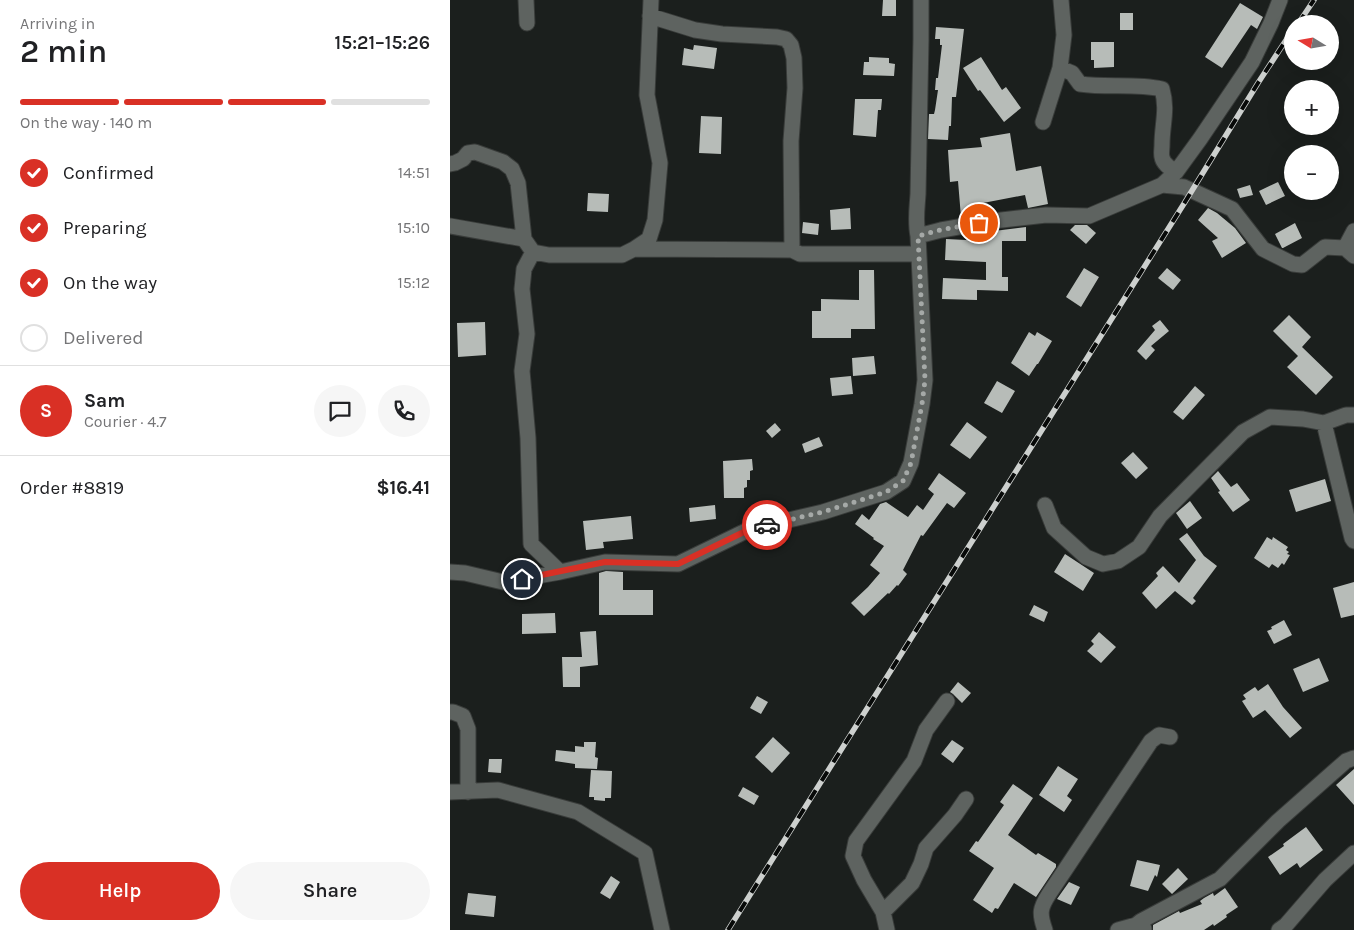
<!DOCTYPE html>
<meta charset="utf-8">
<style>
body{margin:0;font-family:Karla,sans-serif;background:#f6f6f6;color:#202124;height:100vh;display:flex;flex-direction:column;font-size:19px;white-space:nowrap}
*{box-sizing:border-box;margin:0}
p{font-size:16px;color:#757577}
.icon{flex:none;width:28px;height:28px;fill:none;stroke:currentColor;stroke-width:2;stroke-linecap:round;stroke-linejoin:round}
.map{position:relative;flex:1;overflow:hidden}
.side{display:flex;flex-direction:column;background:#fff;width:450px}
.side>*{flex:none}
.needle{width:32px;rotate:281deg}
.fabs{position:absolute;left:834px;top:15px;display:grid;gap:10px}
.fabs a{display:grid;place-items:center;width:55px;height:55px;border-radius:50%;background:#fff;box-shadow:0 5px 20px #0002;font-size:25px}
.pin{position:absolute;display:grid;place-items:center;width:42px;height:42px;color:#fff;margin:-21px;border:2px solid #fff;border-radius:50%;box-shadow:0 1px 5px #0007}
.courier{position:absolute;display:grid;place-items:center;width:50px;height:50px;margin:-25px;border:4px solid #d93025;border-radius:50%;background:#fff;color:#222;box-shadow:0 1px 6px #0007}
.headline em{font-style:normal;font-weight:600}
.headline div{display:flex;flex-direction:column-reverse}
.headline{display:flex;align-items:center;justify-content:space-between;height:85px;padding:0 20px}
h1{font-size:32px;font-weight:600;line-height:38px}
.bar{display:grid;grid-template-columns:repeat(4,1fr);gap:8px 5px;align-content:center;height:60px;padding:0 20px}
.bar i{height:6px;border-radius:4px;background:#e0e0e0}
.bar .current{background:#d93025}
.bar p{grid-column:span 4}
.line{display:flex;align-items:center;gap:12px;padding:0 20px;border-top:1px solid #e0e0e0}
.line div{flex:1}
.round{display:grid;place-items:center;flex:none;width:52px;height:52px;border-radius:26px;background:#f6f6f6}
ol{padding:0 20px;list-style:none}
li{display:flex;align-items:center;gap:15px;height:55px}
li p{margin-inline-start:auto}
li .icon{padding:5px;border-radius:50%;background:#d93025;color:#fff;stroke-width:4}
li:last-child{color:#757577}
li i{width:28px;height:28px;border:2px solid #e0e0e0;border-radius:50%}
.primary-button{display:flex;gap:10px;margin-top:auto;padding:10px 20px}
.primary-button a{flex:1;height:58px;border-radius:30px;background:#d93025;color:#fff;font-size:20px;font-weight:600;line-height:58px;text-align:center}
.primary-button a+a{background:#f6f6f6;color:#202124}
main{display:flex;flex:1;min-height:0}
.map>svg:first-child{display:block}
</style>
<main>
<section class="side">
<div class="headline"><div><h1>2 min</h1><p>Arriving in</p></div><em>15:21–15:26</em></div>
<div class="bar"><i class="current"></i><i class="current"></i><i class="current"></i><i></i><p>On the way · 140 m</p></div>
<ol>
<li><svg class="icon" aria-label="check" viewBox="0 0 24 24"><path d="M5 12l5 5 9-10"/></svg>Confirmed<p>14:51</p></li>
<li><svg class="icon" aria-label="check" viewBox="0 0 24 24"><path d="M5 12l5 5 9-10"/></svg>Preparing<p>15:10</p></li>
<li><svg class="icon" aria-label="check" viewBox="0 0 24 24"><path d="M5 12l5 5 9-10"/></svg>On the way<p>15:12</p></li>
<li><i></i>Delivered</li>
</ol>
<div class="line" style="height:90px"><b class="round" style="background:#d93025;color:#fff">S</b><div><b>Sam</b><p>Courier · 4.7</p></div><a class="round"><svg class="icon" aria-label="chat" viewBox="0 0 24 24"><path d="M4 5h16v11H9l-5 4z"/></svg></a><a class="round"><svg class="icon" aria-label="phone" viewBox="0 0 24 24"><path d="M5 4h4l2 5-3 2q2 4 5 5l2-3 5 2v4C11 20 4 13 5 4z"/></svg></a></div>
<div class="line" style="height:65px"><div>Order #8819</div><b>$16.41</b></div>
<div class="primary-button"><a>Help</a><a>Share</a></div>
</section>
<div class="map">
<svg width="904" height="930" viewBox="0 0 904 930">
<rect width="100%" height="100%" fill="#1b1f1d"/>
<path fill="#b7bcb8" d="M433,0H446V16H432Z
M790,3L813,17L807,29L801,25L772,68L755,57Z
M670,13H683V30H670Z
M486,27L514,29L506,97H502L501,126H499L498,140L478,139L479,114H484L485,110L488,90H485L486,78H488L492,45H490V39H485Z
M641,42H664V67L644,68V60H641Z
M244,45L267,48L264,69L232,65L234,48L243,50Z
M419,57L439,58V63L445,64L444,76L413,75L414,62H419Z
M531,57L552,90L556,87L571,108L554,122L530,90L528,91L513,68Z
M405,99H432L431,110H428L426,137L403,135Z
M251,116L272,117L271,154L249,153Z
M560,133L566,171L591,166L598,204L578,208L575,195L533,203L534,213L511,217L508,181L500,182L498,150L532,147L530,138Z
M828,182L835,196L816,205L809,191Z
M800,185L803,195L790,198L787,189Z
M138,193L159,194L158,212L137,211Z
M400,208L401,229L381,230L380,210Z
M758,208L767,213L785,228L796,243L772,258L762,241L768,238L748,220Z
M353,222L369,224L368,235L352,233Z
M845,223L852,238L833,248H832L825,234Z
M625,225H637L646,233L636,244L620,230Z
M576,227V241H552V277H558V291L527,290V300L492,299L493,278L536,280V262L495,260L496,239L536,241V232Z
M634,268L649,277L631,307L616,297Z
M717,268L731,280L723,290L708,278Z
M409,270H424L425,329H401V338H362V311H371V299L409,300Z
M839,315L861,337L852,347L883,377L866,395L837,367L848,356L823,331Z
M710,320L719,331L701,346L705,350L696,360L687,351L705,330L702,326Z
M35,322L36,355L8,357L7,323Z
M579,332L585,336L587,332L602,341L588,364H587L579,376L561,363Z
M424,356L426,374L403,376L402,358Z
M401,376L403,394L382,396L380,378Z
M547,381L565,391L552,413L534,403Z
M745,386L755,395L733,420L723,412Z
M517,422L537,437L520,459L500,445Z
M325,423L331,430L322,438L316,431Z
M369,437L373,446L355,453L352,444Z
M683,452L698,468L686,479L671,463Z
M302,459L303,470L300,471V480H297V487L294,488V498H274L273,461Z
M768,471L781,487L787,483L800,500L783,512L768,492L770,491L761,478Z
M489,473L516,493L504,508L497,503L473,536L471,535L453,570L457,574L448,586L447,585L439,594L438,593L414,616L401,603L418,587L430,573L420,565L434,546L423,539L424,538L405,524L412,514L419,520L430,504L436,502L458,517L467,505L473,510L484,494L478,489Z
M875,479L881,501L846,512L839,490Z
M740,501L752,518L737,529L726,513Z
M265,505L266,519L240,522L239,508Z
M181,516L183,539L153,542L154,548L136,550L133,521Z
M737,533L754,556L767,566L743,598L746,601L742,605L725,591L706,609L692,593L708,576L706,573L713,566L729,583L746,560L729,539Z
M817,537L822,540L823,537L838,547L836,550L839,552L837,554L840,555L834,565L832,563L828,568L822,564L819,568L804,558Z
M615,554L644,573L633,591L604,572Z
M156,571L173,572V590H203V615H149V573Z
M904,582V615L891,618L883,588Z
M584,605L598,612L594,622L579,615Z
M105,613L106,633L72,634V614Z
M834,620L842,635L824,644L817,631L822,629L821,627Z
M146,631L148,665L130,667V687H113L112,657H132L130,632Z
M649,632L666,647L651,663L637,651L644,644L641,641Z
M869,658L879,681L853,692L843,669Z
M508,682L521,693L512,703L503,694L500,692Z
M818,684L833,707L852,728L840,738L815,710L803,718L792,701L796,699L793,695L805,687L808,691Z
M307,696L318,702L311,714L300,708Z
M323,737L340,753L322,773L305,757Z
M502,740L514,748L503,763L491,754Z
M134,742H146L145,757L148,758L147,769L125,768V764L105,761L106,750L125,752V746L134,747Z
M39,759H52L51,773L38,772Z
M608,766L628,779L617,796L622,800L614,812L589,795Z
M904,769V805L886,785Z
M141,770L162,771L161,798H155V801L144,800V797H139Z
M563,784L583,798L558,835L586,855L588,853L606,864V867L586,897L564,883L548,909L545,908L542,913L523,900L544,868L519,851L526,841L528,842L554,805L550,802Z
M293,787L309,796L304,805L288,796Z
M856,827L873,850L850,868L847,863L830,875L818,857L834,846L833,844Z
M687,860L710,865L707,877L705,875L698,891L680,886Z
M728,868L738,879L722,894L712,884Z
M161,876L170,882L160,899L150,893Z
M619,882L630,887L621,905L607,899Z
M775,888L788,907L776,915L777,917L764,926L763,924L754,930H703V925L729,911L730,913L752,904L750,901L754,898L763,893L764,896Z
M18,893L46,896L44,917L15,914Z"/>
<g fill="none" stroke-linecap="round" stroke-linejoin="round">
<g stroke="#393c3a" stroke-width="17">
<path id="minor" d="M76,0L77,23
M200,16L245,30L272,34L327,37L336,39L341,45L344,58L345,88L341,141L342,250L350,254H468
M610,68L622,73L630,84C657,88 685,83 712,89C718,110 712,124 712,145C712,149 711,154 712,157C713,164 720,168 726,172
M593,122L610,68L614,35L611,0
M0,164L5,163L13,159L18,153L25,152L53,162L62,169L68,183L74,239L83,252L99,255H172L184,249L199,239L205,220L210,163L197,95L201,0
M712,185L734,187L782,209L813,249L843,264L852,265L875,247L895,248L904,256
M0,226L74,239
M468,236L491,230L543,221L596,215L639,216L712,185L726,172L750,139L802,62L821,23L830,0
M895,248L904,231
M184,249L342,250
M83,252L74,269L72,289L77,334L72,371L78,438L81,544L110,572
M874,423L902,538L904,541
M595,505L604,528L636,557L653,564L668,561L689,547L710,516L793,432L820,417L853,419L874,423L896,415H904
M0,572L15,573L53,582L110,572L155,562L228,564L300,529L373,512L436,492L453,481L461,463L472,404L475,380L468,236C465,221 467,210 468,194L471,39V0
M0,712H3L13,716L18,729V792
M0,792L48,790L128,812L195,853L212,930
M433,912L462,883L471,864L476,848L505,815L516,799
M691,921L770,879L828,821L896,761L904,758
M437,930L433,912L414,880L403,856L406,841L464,761L476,730L497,701
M595,930C589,913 590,908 599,894L701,741L709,735L720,737
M668,930L686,925L691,921L694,929
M829,930L836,925L875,880L904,853"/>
</g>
<use href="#minor" stroke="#5e6360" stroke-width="15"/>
<g stroke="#cdd0ce" stroke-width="5.5">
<path id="rail" d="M848,24L864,0
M278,930L735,202L808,83L842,31"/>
</g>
<use href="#rail" stroke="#070908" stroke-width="4" stroke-dasharray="11" stroke-linecap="butt"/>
</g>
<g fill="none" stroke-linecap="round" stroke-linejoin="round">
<path stroke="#a5a9a7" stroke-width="5" stroke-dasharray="0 9" d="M317,525L373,512L436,492L453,481L461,463L472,404L475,380L468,236L490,230L529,223"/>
<path stroke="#d93025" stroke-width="6" d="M72,579L155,562L228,564L300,529L317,525"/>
</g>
</svg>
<div class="fabs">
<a><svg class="needle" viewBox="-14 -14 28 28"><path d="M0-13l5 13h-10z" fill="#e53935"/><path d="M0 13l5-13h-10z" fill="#757577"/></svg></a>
<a>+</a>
<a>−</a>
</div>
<div class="pin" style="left:529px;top:223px;background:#ea580c"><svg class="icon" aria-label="bag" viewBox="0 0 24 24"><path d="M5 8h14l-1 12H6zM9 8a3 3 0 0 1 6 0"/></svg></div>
<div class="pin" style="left:72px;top:579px;background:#1f2937"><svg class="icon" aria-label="home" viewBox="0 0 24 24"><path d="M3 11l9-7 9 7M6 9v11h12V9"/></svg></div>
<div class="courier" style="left:317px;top:525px"><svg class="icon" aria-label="car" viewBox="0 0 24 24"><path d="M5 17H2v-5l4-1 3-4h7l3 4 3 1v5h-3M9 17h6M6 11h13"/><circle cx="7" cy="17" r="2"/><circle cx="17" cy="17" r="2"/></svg></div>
</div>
</main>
